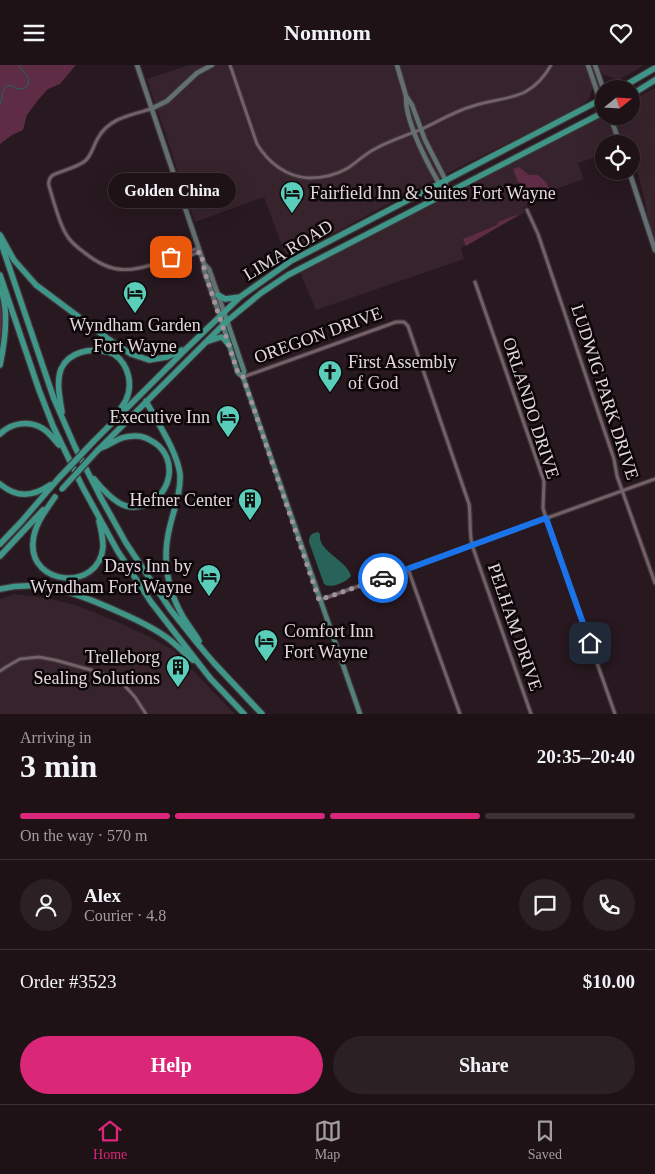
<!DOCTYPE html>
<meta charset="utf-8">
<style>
body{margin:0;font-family:"Times New Roman",serif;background:#2b2024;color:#f1f3f6;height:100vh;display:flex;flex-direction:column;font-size:19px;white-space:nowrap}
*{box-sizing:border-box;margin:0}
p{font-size:16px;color:#a19ea1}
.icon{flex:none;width:28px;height:28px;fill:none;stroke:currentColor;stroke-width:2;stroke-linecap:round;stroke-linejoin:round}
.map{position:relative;height:649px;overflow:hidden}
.panel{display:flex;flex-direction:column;background:#1e1217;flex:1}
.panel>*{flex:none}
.needle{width:32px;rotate:72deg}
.tools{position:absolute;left:595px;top:15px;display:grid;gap:10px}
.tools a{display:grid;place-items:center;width:45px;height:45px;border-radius:50%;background:#1e1217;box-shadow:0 5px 20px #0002,0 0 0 1px #3c3236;font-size:25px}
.pin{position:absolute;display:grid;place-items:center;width:42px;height:42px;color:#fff;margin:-21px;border-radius:10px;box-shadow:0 2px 8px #0006}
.courier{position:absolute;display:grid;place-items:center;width:50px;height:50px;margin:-25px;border:4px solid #1a73e8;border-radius:50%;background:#fff;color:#222;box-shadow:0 1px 6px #0007}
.bubble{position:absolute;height:35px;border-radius:18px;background:#1e1217;box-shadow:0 5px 20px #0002,0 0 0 1px #3c3236;font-size:16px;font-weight:800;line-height:35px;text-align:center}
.head em{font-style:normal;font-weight:800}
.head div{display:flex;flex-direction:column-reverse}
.head{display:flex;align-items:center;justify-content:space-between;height:85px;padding:0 20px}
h1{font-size:32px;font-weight:800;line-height:38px}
.bar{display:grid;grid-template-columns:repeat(4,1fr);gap:8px 5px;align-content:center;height:60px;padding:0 20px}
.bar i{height:6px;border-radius:4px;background:#3c3236}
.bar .selected{background:#db2777}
.bar p{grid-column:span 4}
.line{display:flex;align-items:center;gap:12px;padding:0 20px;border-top:1px solid #3c3236}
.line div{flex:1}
.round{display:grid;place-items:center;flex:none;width:52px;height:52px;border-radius:26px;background:#2b2024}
.cta{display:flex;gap:10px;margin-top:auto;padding:10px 20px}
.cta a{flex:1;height:58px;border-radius:30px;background:#db2777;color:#fff;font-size:20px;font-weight:800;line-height:58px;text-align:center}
.cta a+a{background:#2b2024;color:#f1f3f6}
header{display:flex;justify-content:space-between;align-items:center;height:65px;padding:0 20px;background:#1e1217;font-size:22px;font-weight:800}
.tab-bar{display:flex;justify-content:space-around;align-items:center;height:70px;border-top:1px solid #3c3236;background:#1e1217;font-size:14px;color:#a19ea1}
.tab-bar a{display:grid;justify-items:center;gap:2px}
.tab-bar .selected{color:#db2777}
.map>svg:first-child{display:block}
</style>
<header><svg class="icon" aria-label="menu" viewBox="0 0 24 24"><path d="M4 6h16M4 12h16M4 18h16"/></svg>Nomnom<svg class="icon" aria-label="heart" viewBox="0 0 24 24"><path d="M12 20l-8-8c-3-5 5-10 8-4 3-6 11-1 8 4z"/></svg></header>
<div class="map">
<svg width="655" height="649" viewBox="0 0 655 649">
<rect width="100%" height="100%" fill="#28181f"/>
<path fill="#37232c" d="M189,0H585L592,20V25L588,35L578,43L410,127L288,193L282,181L264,132L195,157L147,14Z
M599,0H644L619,15L602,9Z
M655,23V178L650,161L645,137L638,108L631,93V79H604V89L578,98L584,114L550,126L526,138L527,141L523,143L524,148L461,183L464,194L316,245L300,207L604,50V51H631V36Z
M14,529L47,533L76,540L118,557L150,572L173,585L235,649H0V534Z"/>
<path fill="#5e2c44" d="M1,0H76L60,19L48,24L38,35L27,50L23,65L12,70L0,79V1Z
M519,102L529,110H538L546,117L550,126L526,138L513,104Z
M516,150L517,151L466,181L463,174L497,160L498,157Z
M0,233L3,256L0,285Z"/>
<path fill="#286359" d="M318,467L320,469C317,486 347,495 351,511C345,518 331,524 324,519L309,477C309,470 312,468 318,467Z"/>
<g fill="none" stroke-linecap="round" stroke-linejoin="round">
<path stroke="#286359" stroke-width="1" d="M0,40C4,31 0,23 10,20L18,24L25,23L28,20C31,8 22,9 19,0"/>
<g stroke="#3e3237" stroke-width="5.5">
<path id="street" d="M230,0L257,79C268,97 286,112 309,113C323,113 336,110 348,103C357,97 364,90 373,85C388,76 405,71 422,64C439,56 455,46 473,41C490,35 509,35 525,27C536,21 545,11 551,0
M151,44C131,50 109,53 98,73C93,81 92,90 85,96C76,103 63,105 53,110C49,113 48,116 49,121C53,134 59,158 66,169C70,177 78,183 85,188C116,213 134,205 168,195L171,192L199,183
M527,145L538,169L614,394L617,411L655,518
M169,195L172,196L200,187
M475,217L544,416L543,443L546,453L615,649
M243,312L396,257H404L408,261L469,439C471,453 469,466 472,480L531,649
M408,504L460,649
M320,535L655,414
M0,606L6,602L20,594L39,592L55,595L91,605L112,612L124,620L135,632L146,649"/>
</g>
<g stroke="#3e3237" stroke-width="7">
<path id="secondary" d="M137,0L204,199V205L220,251
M397,0L406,31L412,40L425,75L446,116L445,129
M588,0L600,35L604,39
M595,0L604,26
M406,32C405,58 431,106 445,128
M151,44L167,36L197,8L212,0
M610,51L620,79
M629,106L655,185
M204,199L209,204L224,247"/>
</g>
<g stroke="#3e3237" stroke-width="7">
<path id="primary" d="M224,247L244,306L243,312
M220,251L238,308L243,312L360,649"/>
</g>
<g stroke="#3e3237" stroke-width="8">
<path id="highway" d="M619,24L655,3
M631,30L655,15
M0,170L14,195L36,220L107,273L131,289L149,295L167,292L182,285
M0,175L54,334L75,382L101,433L126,478L170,544L197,578L214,598L262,649
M0,210L39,325L53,361L82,421L117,485L151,537L210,613L244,649
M218,230L225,234L240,232
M209,276L221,272L224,274L229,280
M0,300C4,281 7,262 5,243C4,236 3,230 1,223
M146,336C157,357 177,386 180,409C181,427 174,444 170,461C162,492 167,523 182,550C187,559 194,567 199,576
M62,347C60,334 56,317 61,304C69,286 91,283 108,287C110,288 113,288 115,290C129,300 133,320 126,335C124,339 120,344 118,348
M0,369C11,358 28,355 42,363C49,367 54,374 59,380
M93,377L186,284L240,232L291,196L604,33
M97,386L227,256L261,228L288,210L604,47
M94,414C101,423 115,438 126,441C133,443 139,442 145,440C172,430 178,394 155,378C149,374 144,371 137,371C121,370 114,378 101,383
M0,419C17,433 32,432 50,420
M55,432C46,445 34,460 33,477C29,521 99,527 103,482C103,474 101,464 99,456
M0,479L21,457L58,414
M0,491L43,445
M0,524C44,514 79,529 119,547C135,554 152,562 166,572C176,579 184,588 193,595"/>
</g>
<use href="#street" stroke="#736068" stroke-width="3"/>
<use href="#secondary" stroke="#637072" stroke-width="4.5"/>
<use href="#primary" stroke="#54807b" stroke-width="4.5"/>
<use href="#highway" stroke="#3f9688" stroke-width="5.5"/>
<g stroke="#3e3237" stroke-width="8" stroke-linecap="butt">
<path id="highway-bridge" d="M58,414L93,377
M62,424L97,386"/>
</g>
<use href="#highway-bridge" stroke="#3f9688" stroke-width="5.5"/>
</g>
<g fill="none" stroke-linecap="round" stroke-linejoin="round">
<path stroke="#a1949a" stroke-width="5" stroke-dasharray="0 9" d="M171,192L168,194L172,196L200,187L204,199V205L238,308L243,312L319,535L383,513"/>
<path stroke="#1a73e8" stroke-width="6" d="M383,513L546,453L590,578"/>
</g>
<defs>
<g id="hotel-pin" transform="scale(1.25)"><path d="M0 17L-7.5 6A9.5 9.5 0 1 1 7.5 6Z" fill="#5bcebb" stroke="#0c0608"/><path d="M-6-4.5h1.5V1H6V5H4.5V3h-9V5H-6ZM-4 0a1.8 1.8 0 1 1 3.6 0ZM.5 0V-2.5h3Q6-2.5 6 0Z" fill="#111"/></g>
<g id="church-pin" transform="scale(1.25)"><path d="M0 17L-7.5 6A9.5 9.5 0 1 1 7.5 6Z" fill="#5bcebb" stroke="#0c0608"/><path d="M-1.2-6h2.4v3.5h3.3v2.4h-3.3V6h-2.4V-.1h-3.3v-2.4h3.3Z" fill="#111"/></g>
<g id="building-pin" transform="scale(1.25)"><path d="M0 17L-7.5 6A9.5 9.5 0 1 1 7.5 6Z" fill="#5bcebb" stroke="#0c0608"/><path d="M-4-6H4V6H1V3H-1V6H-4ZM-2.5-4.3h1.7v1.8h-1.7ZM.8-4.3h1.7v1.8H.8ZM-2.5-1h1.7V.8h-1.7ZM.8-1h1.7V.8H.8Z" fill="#111"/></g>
</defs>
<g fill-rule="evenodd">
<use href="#hotel-pin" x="292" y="128"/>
<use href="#hotel-pin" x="135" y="228"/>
<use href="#church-pin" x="330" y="307"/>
<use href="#hotel-pin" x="228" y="352"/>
<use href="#building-pin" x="250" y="435"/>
<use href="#hotel-pin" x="209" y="511"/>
<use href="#hotel-pin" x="266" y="576"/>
<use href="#building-pin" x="178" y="602"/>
</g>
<g text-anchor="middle" stroke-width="5" stroke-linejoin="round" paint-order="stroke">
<g font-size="18" fill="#e2d7dc" stroke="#0c0608" text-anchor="end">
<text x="310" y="134" text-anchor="start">Fairfield Inn &amp; Suites Fort Wayne</text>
<text x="135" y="266" text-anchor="middle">Wyndham Garden<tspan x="135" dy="21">Fort Wayne</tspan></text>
<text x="348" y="303" text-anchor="start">First Assembly<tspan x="348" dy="21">of God</tspan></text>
<text x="210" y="358">Executive Inn</text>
<text x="232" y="441">Hefner Center</text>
<text x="192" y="507">Days Inn by<tspan x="192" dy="21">Wyndham Fort Wayne</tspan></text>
<text x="284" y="572" text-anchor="start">Comfort Inn<tspan x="284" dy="21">Fort Wayne</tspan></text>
<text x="160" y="598">Trelleborg<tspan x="160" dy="21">Sealing Solutions</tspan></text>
</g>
<g font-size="18" fill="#e2d7dc" stroke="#0c0608">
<text transform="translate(288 185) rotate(-31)" y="6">LIMA ROAD</text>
<text transform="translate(318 270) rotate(-20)" y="6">OREGON DRIVE</text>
<text transform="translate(605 327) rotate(72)" y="6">LUDWIG PARK DRIVE</text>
<text transform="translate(531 343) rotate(72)" y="6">ORLANDO DRIVE</text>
<text transform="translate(515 562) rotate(71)" y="6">PELHAM DRIVE</text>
</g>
</g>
</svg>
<div class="tools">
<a><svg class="needle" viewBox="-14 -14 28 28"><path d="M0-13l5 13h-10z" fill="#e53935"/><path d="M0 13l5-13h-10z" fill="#a19ea1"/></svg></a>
<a><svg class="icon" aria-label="locate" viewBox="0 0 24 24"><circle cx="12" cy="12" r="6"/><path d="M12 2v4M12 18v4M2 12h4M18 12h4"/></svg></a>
</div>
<div class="pin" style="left:171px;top:192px;background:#ea580c"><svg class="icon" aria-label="bag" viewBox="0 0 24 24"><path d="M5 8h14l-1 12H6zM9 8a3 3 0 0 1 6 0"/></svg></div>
<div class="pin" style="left:590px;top:578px;background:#1f2937"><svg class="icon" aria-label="home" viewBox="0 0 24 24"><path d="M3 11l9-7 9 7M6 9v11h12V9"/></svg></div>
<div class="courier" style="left:383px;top:513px"><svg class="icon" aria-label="car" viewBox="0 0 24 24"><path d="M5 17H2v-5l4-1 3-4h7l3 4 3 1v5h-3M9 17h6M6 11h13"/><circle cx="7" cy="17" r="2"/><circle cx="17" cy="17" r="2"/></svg></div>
<div class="bubble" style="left:108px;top:108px;width:128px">Golden China</div>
</div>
<section class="panel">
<div class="head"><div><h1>3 min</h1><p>Arriving in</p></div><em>20:35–20:40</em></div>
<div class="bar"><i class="selected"></i><i class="selected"></i><i class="selected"></i><i></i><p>On the way · 570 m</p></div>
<div class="line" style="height:90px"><a class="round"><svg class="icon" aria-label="person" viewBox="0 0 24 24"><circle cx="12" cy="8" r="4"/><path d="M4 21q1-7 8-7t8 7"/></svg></a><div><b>Alex</b><p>Courier · 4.8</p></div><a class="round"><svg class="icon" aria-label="chat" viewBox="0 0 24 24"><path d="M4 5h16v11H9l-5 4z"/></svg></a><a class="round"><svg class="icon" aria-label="phone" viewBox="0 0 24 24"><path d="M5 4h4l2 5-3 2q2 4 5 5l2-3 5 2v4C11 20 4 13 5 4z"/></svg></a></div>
<div class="line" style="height:65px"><div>Order #3523</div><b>$10.00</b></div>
<div class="cta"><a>Help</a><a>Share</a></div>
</section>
<nav class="tab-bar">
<a class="selected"><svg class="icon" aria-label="home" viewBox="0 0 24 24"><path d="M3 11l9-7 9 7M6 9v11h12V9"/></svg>Home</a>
<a><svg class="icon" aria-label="map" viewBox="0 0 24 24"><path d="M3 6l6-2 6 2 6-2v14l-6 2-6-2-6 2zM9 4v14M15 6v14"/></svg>Map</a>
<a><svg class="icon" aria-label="saved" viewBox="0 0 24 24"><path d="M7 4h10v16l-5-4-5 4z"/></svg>Saved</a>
</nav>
